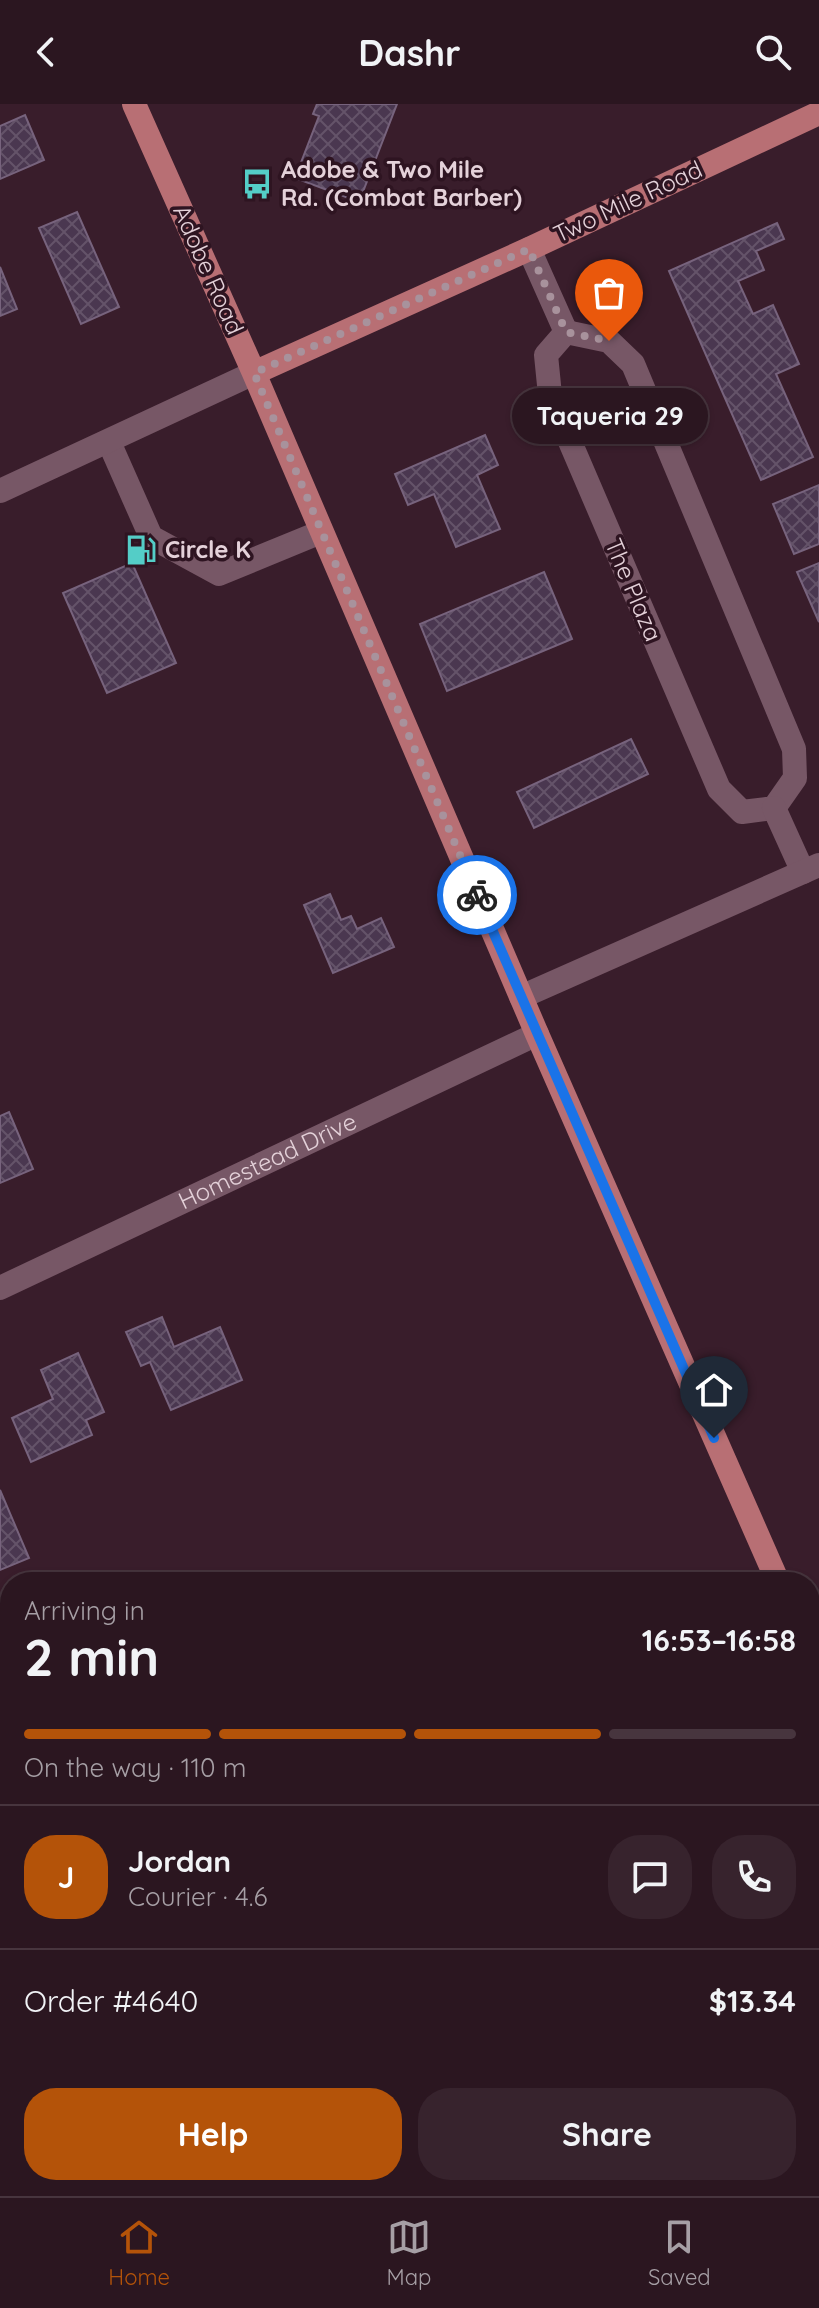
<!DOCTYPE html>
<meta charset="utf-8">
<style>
body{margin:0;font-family:Quicksand,sans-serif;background:#37232d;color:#f1f3f6;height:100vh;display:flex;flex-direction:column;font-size:30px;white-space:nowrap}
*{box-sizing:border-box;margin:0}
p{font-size:26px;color:#a69fa5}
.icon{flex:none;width:44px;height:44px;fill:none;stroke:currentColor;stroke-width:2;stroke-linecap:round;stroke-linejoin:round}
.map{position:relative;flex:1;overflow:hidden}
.panel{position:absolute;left:0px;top:1468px;width:820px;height:624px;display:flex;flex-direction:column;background:#2b1620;border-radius:32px 32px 0 0;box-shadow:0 2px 6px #0004,0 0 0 2px #47353e}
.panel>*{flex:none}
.pin{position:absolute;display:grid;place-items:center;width:68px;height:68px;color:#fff;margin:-82px -34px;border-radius:50% 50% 50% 0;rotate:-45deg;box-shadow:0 0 8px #0007}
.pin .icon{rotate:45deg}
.courier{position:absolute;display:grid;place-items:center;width:80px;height:80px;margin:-40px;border:6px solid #1a73e8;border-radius:50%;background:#fff;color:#222;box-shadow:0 2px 10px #0007}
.bubble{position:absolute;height:56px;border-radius:28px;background:#2b1620;box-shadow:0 2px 6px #0004,0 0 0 2px #47353e;font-size:26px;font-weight:700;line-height:56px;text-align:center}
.overview em{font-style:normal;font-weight:700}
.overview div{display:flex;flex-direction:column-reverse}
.overview{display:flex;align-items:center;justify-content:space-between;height:136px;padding:0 24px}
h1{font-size:52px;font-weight:700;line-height:60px}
.bar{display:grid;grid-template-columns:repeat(4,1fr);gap:12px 8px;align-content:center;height:96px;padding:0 24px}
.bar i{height:10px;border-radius:6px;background:#47353e}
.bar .active{background:#b45309}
.bar p{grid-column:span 4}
.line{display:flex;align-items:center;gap:20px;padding:0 24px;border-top:2px solid #47353e}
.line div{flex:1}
.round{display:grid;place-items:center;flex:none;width:84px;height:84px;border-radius:32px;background:#37232d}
.button{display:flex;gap:16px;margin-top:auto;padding:16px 24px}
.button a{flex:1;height:92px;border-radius:32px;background:#b45309;color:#fff;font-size:32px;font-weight:700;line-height:92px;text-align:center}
.button a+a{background:#37232d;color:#f1f3f6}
header{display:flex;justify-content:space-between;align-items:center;height:104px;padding:0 24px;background:#2b1620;font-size:36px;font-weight:700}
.tabs{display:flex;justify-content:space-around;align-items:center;height:112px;border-top:2px solid #47353e;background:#2b1620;font-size:22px;color:#a69fa5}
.tabs a{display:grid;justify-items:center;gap:4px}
.tabs .active{color:#b45309}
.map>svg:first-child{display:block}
</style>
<header><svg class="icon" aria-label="back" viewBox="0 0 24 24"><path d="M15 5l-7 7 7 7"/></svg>Dashr<svg class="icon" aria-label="search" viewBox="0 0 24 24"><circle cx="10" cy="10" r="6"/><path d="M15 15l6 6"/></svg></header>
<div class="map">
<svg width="819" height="2092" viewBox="0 0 819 2092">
<defs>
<pattern id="building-cross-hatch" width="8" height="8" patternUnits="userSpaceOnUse" patternTransform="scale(2)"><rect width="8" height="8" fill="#4a3750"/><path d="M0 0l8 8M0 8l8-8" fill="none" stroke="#645369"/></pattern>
</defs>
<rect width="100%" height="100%" fill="#391d2b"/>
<path fill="url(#building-cross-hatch)" stroke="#77637d" stroke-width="2" d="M317,0H397L359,98L295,74L319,12L313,10Z
M25,11L44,56L0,75V22Z
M77,108L119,203L81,220L39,124Z
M777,119L784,135L756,147L764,166L738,177L753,210L773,201L799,260L776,270L813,353L761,376L669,167Z
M0,163L17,205L0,212Z
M485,331L498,361L477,371L500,425L456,443L434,390L408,401L395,370Z
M819,381V440L794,450L773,400Z
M132,459L176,559L107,589L63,489Z
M819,459V518L797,468Z
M544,468L572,535L447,587L420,520Z
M631,635L648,670L534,724L517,688Z
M330,790L341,816L351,812L357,825L381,814L394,843L333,869L304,801Z
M9,1008L33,1065L0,1079V1012Z
M162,1213L174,1243L220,1223L242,1276L171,1306L150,1258L141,1262L126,1228Z
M78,1249L104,1308L86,1316L92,1331L31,1358L12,1314L53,1295L41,1266Z
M0,1386L29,1454L0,1466Z
M10,1686V1718L0,1695V1691Z
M812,1929L819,1944V2008L810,2012V1930Z
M819,2076V2092H783L810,2082Z"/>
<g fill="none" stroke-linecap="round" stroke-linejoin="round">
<g stroke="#775766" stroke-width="24">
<path d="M529,145L566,228"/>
<path d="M566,228L609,237L633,260L794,645L795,674L774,704L742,708L719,685L550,291L546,251Z"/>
<path d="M109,338L151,433L219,470L321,428"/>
<path d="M0,387L254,269"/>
<path d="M774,704L803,768"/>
<path d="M521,893L819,761"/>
<path id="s1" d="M0,1184L537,930"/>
<path d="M810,1535L819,1531"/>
<path d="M0,1915L10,1910"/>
</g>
<path stroke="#b86f74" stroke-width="24" d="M134,0L254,269L537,930L778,1478
M254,269L529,145L819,9
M810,1551L819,1572"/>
</g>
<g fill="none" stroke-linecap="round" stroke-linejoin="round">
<path stroke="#a8929c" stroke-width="8" stroke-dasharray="0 14.4" d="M477,791L254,269L529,145L566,228L609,237"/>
<path stroke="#1a73e8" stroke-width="10" d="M477,791L714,1334"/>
</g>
<defs>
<g id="bus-bare" transform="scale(2.4)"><path d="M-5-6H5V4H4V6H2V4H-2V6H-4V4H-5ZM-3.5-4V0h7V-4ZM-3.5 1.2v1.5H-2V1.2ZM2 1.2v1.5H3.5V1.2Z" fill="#54cdc7" stroke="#2e1421" stroke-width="2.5" paint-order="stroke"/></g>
<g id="fuel-bare" transform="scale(2.4)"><path d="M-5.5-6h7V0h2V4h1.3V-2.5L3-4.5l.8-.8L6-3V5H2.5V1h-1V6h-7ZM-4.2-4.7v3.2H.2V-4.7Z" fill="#54cdc7" stroke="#2e1421" stroke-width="2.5" paint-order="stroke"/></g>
</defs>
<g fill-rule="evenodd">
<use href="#bus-bare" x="257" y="80"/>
<use href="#fuel-bare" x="141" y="446"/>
</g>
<g text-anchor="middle" stroke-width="7" stroke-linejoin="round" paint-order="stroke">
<g font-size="24" font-weight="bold" fill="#e4d1d9" stroke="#2e1421" text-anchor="start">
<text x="281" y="74">Adobe &amp; Two Mile<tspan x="281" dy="28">Rd. (Combat Barber)</tspan></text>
<text x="165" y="454">Circle K</text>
</g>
<g font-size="24" fill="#e4d1d9" stroke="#2e1421">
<text transform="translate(628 98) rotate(-25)" y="8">Two Mile Road</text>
<text transform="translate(208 166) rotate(66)" y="8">Adobe Road</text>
<text transform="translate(633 486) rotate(67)" y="8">The Plaza</text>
<text dy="8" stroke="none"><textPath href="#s1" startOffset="296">Homestead Drive</textPath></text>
</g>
</g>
</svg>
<div class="pin" style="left:609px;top:237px;background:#ea580c"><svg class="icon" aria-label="bag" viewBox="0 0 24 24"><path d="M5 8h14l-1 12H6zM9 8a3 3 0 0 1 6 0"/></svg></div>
<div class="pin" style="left:714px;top:1334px;background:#1f2937"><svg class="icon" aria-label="home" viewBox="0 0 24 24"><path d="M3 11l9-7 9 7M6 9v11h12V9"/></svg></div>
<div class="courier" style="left:477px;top:791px"><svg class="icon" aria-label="bike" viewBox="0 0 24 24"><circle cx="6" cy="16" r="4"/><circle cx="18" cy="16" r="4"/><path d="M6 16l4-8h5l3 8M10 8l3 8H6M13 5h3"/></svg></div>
<div class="bubble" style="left:512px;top:284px;width:196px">Taqueria 29</div>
<section class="panel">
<div class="overview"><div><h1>2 min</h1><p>Arriving in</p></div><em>16:53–16:58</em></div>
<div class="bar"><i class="active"></i><i class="active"></i><i class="active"></i><i></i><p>On the way · 110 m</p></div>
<div class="line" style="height:144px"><b class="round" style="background:#b45309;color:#fff">J</b><div><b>Jordan</b><p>Courier · 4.6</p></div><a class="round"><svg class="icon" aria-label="chat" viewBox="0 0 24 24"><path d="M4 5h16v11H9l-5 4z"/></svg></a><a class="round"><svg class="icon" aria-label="phone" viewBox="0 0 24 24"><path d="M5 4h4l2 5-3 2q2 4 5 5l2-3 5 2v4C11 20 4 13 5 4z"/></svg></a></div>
<div class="line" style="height:104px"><div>Order #4640</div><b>$13.34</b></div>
<div class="button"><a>Help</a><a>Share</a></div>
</section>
</div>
<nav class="tabs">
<a class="active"><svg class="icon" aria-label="home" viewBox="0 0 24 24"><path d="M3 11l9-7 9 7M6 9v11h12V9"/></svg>Home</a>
<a><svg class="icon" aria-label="map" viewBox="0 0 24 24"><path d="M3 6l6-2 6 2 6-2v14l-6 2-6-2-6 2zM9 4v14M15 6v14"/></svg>Map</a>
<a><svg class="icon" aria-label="saved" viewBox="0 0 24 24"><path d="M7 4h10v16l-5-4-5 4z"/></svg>Saved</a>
</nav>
